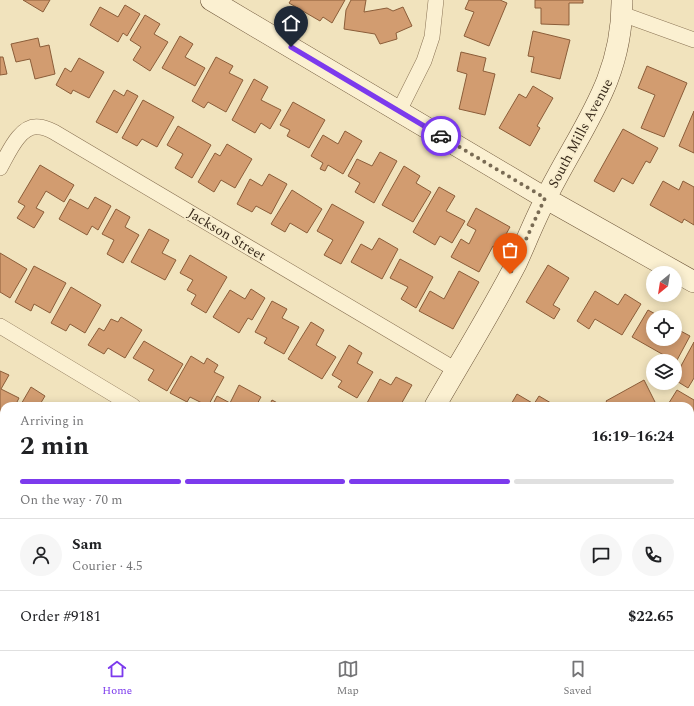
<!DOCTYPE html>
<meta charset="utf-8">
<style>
body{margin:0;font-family:Spectral,serif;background:#f6f6f6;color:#202124;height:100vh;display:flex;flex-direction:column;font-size:15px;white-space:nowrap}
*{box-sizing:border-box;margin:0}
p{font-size:13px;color:#757577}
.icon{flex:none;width:22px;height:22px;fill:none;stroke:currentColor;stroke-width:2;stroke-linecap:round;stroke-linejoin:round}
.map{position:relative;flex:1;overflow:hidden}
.sheet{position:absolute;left:0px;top:402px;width:694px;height:248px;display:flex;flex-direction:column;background:#fff;border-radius:12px 12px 0 0;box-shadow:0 2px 10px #0003}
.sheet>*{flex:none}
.needle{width:26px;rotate:210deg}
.buttons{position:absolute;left:646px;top:266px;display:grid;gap:8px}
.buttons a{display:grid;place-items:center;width:36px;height:36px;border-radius:50%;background:#fff;box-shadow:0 2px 10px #0003;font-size:20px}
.pin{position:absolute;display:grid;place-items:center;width:34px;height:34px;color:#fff;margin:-41px -17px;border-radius:50% 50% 50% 0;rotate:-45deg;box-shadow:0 0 4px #0007}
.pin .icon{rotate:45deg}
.courier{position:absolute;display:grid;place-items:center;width:40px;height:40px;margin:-20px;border:3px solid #7c3aed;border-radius:50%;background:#fff;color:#222;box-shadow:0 1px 5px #0007}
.summary em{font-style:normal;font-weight:700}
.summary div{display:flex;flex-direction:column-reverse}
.summary{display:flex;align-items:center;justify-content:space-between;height:68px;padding:0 20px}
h1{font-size:26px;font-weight:700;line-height:30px}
.bar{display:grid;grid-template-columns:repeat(4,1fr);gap:6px 4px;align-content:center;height:48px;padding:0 20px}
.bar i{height:5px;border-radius:3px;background:#e0e0e0}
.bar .current{background:#7c3aed}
.bar p{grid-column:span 4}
.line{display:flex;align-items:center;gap:10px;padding:0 20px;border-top:1px solid #e0e0e0}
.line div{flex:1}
.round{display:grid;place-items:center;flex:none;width:42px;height:42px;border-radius:21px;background:#f6f6f6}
.menu{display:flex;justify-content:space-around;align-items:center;height:56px;border-top:1px solid #e0e0e0;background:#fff;font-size:11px;color:#757577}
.menu a{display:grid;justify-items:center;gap:2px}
.menu .current{color:#7c3aed}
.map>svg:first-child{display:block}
</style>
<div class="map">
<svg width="694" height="650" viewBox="0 0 694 650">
<rect width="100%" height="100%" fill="#f1e3bd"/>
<path fill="#d29c70" stroke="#8b5d39" d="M23,0H50L43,12Z
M291,0H345L332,23L323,17L320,21L289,3Z
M351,0H366L364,12L387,8L393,11L403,7L412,26L396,33L397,39L380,44L375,34L344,29L346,10Z
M469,0H500L507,3L489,46L464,36L474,12L465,9Z
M535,0H583V3H569V25L541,24V8H535Z
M125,5L140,14L127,36L123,33L118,42L90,25L100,7L118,17Z
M145,15L160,24L154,34L168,42L150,71L133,60L141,47L130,40Z
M533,31L570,40L560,79L531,72L534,57L528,56Z
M180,36L193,44L185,57L205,68L195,86L162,68Z
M38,38L40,47L49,45L55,74L35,79L30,59L16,62L11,44Z
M461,52L486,58L483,71L495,74L485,115L459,109L467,74L457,71Z
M0,57H3L7,74L0,75Z
M216,57L233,66L229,73L243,80L226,112L208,102L204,108L192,101Z
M79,58L104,72L89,98L73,90L71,94L56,85L65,68L71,72Z
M647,66L687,83L664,137L641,128L655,95L638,88Z
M254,79L268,87L261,100L281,110L270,129L261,123L255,133L232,120Z
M533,86L553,98L537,126L540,128L530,146L499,128L519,94L526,98Z
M114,90L124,96L127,90L138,96L117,133L96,122Z
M143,100L174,117L157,147L142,139L137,146L122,138Z
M293,102L325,120L309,148L287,136L290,130L280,125Z
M694,111V153L679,146Z
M178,126L211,145L192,178L175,168L183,154L167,145Z
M623,129L658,148L650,163L646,161L633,184L622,178L614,192L594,181Z
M345,131L362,141L343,174L328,165L325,171L320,169L323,163L311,156L323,135L338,144Z
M227,144L252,159L235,188L221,180L214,192L198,182L215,153L220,156Z
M380,152L397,161L374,203L355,192L360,183L348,176L357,159L372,166Z
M40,165L74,185L64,202L46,191L36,208L44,212L34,228L17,218L25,206L18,202Z
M404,166L420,176L416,183L431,192L413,222L382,205Z
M269,174L287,184L271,214L256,206L252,212L237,204L250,179L262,186Z
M663,181L679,190L683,181L694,187V225L684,219L682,223L650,205Z
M439,187L455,196L446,211L465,221L452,243L440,236L435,245L413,232Z
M292,190L322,209L307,233L290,223L285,232L271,224Z
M95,197L111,206L98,230L92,226L87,235L59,219L70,199L88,209Z
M332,204L364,222L341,264L324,255L333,240L317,231Z
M476,208L510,227L498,249L493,246L479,272L451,257L461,239L469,244L476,230L467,225Z
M116,209L130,217L125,227L139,235L123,263L107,254L114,240L102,234Z
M149,229L169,240L162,253L176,260L165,280L131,262Z
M379,238L398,249L382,279L351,262L361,244L372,250Z
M0,253L27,269L10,298L0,292Z
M190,255L227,277L206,313L191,304L196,295L187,290L193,280L180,273Z
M400,259L433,277L416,308L401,299L408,287L390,278Z
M548,265L569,278L553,305L560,309L554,319L526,302Z
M34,266L66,283L50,313L34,304L31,311L15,302Z
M459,271L479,282L453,329L419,311L430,291L444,299Z
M71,287L101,305L85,333L70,324L66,331L51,323Z
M251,289L265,298L252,320L248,318L239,333L213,317L230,290L245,299Z
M595,291L618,305L625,294L641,304L622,335L595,319L589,329L577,321Z
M272,301L287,309L282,318L299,327L284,354L264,343L267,338L255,332Z
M648,310L661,317H653V339H675V328L690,336L676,362L632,337Z
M121,317L142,330L125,358L108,348L104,354L88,345L99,328L104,331L111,319L118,322Z
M311,322L324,330L316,345L336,357L322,379L288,359Z
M144,341L183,364L167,391L148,380L154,370L133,358Z
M694,342V378L688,388L675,380V377Z
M349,345L362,353L357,363L373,372L357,398L338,387L342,381L332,375Z
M191,356L204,364L207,358L218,365L214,372L224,377L208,406L190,397L187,402L170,393Z
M0,371L9,375L1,389L19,398L15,406H4V417L0,414Z
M396,377L412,385L400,406H372L367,403L380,379L391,385Z
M644,380L657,406H609L606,401Z
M239,385L261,397L256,406H212L217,396L230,403Z
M31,387L45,396L39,406H20Z
M677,390L694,400V450L690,447V406H667Z
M517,394L534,404L539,396L556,406H510Z
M272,400L283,406H269Z
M0,470L4,472V506L0,504Z
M690,529L694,532V549L690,556Z
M694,585V629L690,626V592Z
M4,591V633L1,638L0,598Z
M690,632L694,634V650H660L662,646H690Z
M23,646H67L65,650H21Z
M91,646L90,648L92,650H75L71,647Z
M239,646H272L270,650H247Z
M426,646H443L450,650H424Z
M471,646H474L480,650H469Z
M486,646H495L493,650Z
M591,646H603L610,650H588Z"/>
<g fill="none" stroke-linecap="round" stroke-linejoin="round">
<g stroke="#8a7355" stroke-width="16">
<path id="street" d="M622,14L694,40
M399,111L424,61L432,37L436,0
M0,168C8,154 20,124 39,127C44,127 50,130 54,132L456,370
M0,326L133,406
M690,485L694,487
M0,542L4,545
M177,646L183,650
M343,646L350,650
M526,650L528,646"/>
</g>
<g stroke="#6c5438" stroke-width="22">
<path id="secondary" d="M211,0L545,198L694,282
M435,406C462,359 491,312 516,264C526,242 535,219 546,198C580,129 623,81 622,0
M297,650L299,646"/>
</g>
<use href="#street" stroke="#fbf0d1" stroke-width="15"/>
<use href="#secondary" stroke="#fbf0d1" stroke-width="21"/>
</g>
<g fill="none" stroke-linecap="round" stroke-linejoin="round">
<path stroke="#796b54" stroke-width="4" stroke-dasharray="0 7.2" d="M441,136L545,198L510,274"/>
<path stroke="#7c3aed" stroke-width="5" d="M291,47L441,136"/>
</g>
<g text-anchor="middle" stroke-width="3.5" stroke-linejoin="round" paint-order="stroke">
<g font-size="14" fill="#382a1b" stroke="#f8edcd">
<text transform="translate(580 133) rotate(-62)" y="5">South Mills Avenue</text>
<text transform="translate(227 234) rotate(31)" y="5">Jackson Street</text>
</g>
</g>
</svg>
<div class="buttons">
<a><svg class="needle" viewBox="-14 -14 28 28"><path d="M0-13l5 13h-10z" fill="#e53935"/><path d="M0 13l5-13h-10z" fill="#757577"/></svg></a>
<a><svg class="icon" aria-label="locate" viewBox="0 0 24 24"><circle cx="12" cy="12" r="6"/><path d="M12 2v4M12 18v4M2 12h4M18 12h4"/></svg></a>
<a><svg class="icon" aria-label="layers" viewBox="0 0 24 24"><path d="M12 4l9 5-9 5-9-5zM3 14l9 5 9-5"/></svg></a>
</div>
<div class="pin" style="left:510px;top:274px;background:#ea580c"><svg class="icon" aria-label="bag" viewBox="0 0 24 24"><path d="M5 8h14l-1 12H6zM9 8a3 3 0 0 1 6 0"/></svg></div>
<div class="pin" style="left:291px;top:47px;background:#1f2937"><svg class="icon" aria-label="home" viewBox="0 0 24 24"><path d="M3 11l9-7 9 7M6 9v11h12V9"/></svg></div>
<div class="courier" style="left:441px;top:136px"><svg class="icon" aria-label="car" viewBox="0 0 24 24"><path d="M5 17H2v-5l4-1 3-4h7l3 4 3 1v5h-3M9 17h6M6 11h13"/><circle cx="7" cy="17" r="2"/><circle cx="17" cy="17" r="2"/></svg></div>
<section class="sheet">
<div class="summary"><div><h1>2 min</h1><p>Arriving in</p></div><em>16:19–16:24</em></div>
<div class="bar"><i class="current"></i><i class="current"></i><i class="current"></i><i></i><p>On the way · 70 m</p></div>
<div class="line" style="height:72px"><a class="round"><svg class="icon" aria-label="person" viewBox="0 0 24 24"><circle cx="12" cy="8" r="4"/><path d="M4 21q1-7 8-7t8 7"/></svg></a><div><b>Sam</b><p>Courier · 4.5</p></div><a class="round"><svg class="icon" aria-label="chat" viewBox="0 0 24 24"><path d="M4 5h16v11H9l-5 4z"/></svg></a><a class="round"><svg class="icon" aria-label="phone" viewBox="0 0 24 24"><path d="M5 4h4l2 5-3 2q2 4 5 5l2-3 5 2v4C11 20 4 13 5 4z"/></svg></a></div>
<div class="line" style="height:52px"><div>Order #9181</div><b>$22.65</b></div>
</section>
</div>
<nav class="menu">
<a class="current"><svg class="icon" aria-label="home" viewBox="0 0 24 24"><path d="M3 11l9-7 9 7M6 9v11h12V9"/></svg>Home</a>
<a><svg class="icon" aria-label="map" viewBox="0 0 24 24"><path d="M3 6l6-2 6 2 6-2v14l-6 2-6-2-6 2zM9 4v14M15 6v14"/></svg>Map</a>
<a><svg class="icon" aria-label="saved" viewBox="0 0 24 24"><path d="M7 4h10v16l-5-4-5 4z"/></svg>Saved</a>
</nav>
